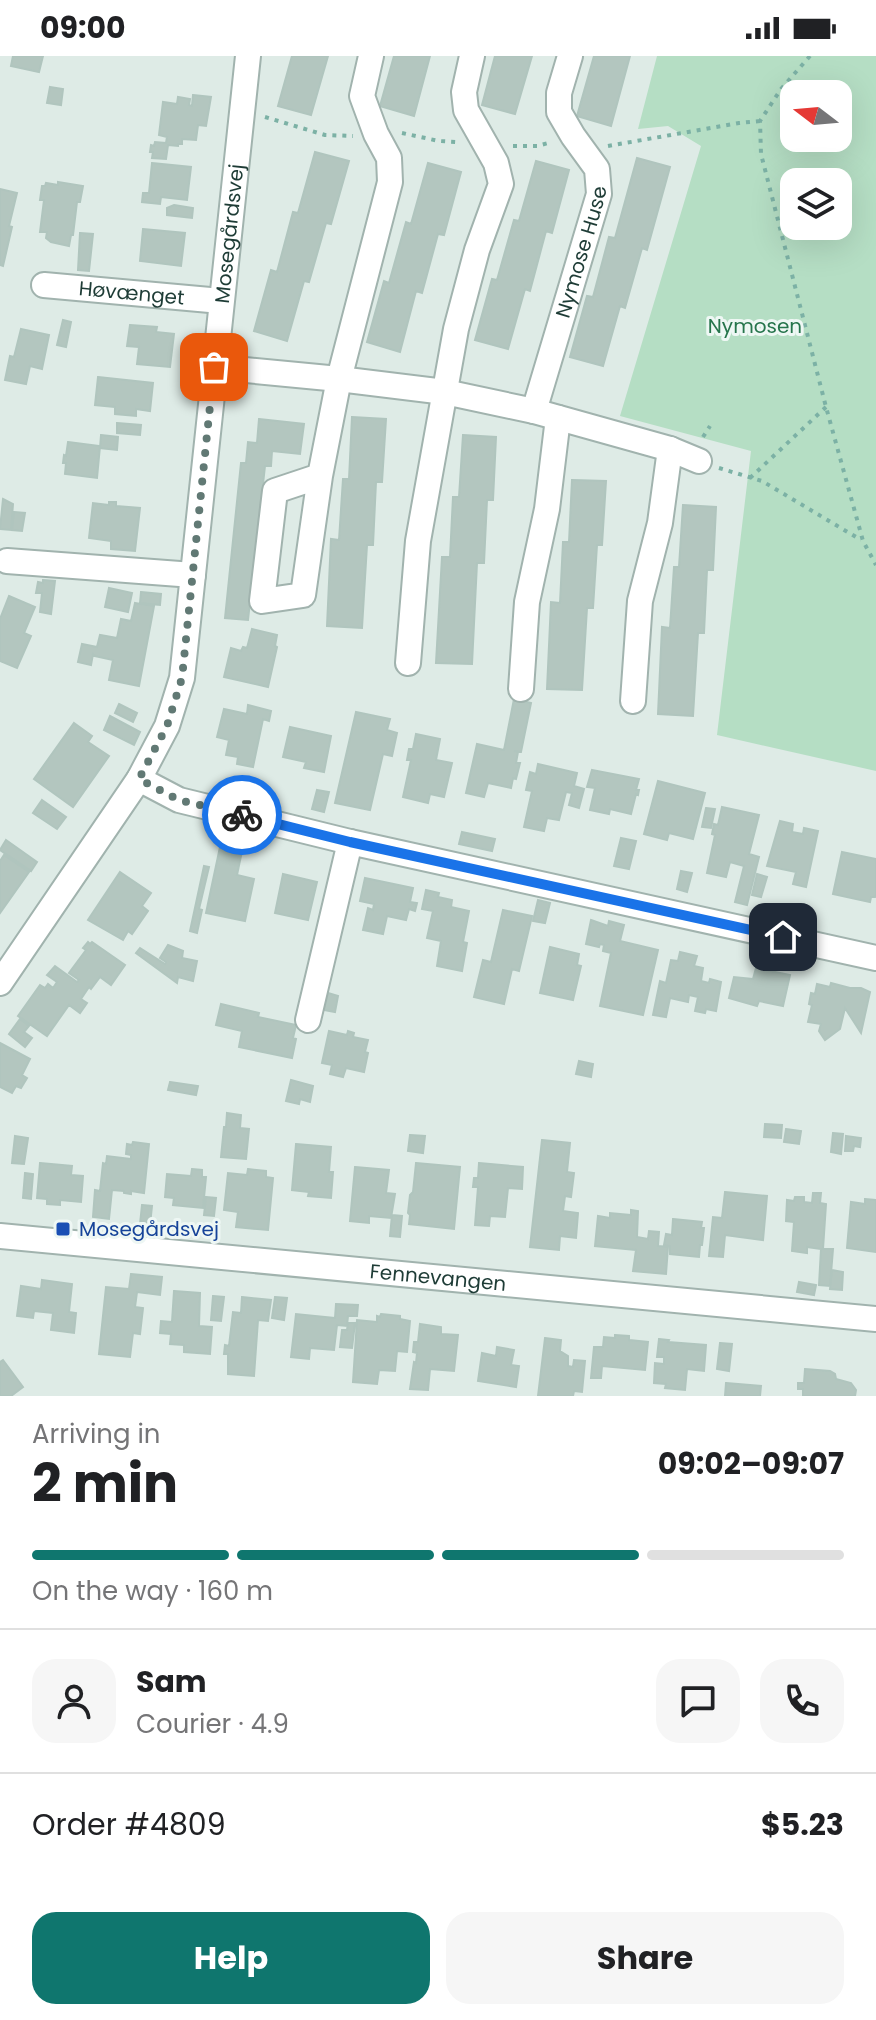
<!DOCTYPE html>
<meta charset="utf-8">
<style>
body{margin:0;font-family:Poppins,sans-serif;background:#f6f6f6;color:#202124;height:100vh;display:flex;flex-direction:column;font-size:30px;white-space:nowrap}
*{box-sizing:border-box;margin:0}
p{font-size:26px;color:#757577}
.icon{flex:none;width:44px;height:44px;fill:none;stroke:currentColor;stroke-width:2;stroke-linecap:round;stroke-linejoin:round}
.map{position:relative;height:1340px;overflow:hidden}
.sheet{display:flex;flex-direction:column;background:#fff;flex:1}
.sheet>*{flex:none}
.needle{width:52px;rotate:286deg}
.buttons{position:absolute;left:780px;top:24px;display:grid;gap:16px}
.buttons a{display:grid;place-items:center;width:72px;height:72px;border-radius:16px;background:#fff;box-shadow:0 8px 32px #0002;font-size:40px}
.pin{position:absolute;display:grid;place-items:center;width:68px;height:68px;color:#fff;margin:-34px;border-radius:16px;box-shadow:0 4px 12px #0006}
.courier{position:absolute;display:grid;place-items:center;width:80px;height:80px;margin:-40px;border:6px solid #1a73e8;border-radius:50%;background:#fff;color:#222;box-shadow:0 2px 10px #0007}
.summary em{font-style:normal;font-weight:700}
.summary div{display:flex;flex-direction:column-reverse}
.summary{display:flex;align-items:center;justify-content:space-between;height:136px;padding:0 32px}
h1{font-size:52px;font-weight:700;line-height:60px}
.bar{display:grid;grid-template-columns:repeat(4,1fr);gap:12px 8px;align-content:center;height:96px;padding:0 32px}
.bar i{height:10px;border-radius:6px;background:#e0e0e0}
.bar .selected{background:#0f766e}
.bar p{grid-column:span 4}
.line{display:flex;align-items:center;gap:20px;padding:0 32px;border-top:2px solid #e0e0e0}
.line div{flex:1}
.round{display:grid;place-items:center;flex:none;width:84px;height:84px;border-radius:24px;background:#f6f6f6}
.action{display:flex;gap:16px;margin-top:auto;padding:16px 32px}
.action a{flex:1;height:92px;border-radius:24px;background:#0f766e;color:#fff;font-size:32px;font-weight:700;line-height:92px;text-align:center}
.action a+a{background:#f6f6f6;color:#202124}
.status{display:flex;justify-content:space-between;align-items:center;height:56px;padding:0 40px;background:#fff;direction:ltr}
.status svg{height:22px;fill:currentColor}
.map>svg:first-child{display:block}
</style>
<div class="status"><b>09:00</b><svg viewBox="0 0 49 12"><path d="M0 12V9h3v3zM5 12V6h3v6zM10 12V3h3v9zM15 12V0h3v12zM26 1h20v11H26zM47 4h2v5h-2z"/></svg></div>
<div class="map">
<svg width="876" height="1340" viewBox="0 0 876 1340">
<rect width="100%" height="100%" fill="#deebe6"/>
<path fill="#b5dec4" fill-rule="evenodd" d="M657,0H876V715L717,679L751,395L620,360L701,90L668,70L638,73ZM794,38H838V82H794ZM838,126V170H794V126Z"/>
<path fill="#b3c6bf" stroke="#b0c5be" stroke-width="2" d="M13,0H43L39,16L11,10Z
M292,0H328L311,59L278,50Z
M394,0H430L414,60L380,50Z
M495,0H532L515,58L482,49Z
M594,0H630L611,70L577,60Z
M50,31L63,33L61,49L47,47Z
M193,39L211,41L206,70L198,69L196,84L182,83V88H178V90L168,89L166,103L152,102L153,96H150L151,89L154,90L155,86L166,87L167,81L159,79L163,46L177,48L178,41L190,43L189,49L192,50Z
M315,96L349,105L331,168L326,167L309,226L304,225L287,285L254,275L271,214L277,216L293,156L298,157Z
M637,102L670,111L647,194L642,192L625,252L620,250L603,310L570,301L587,240L593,241L609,181L615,182Z
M536,105L569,114L552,177L546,175L530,235L525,233L508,293L475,284L492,223L497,224L514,164L519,165Z
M152,107L191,111L187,144L161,141L160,148L142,146L143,137H149Z
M428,107L461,116L444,179L438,178L422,237L416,235L400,296L367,286L384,225L389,227L406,166L411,168Z
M58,126L83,130L80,146H77L73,179H71L69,190L51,186L46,182L47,176H40L44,144H40L42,130H45L46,127L58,129Z
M0,133L17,137L9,170L12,171L3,210L0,209Z
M174,149L193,152L192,162L167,159V152Z
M143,173L185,177L181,210L140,205Z
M80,177L93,178L89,215L78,214Z
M63,264L71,266L66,291L57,289Z
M130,269L157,271L156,276L174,278L170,311L137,308L139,291L127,290Z
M21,273L49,279L42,313L30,310L26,328L5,324L10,300L14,301Z
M98,321L153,327L150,355L136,353V360L115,358V351L95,349Z
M352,361L386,363L382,426H376L373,489H367L362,572L327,570L331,483L339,484L343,423H349Z
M259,363L304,368L300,398L272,395L271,410H265L248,564L225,562L241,407H246L248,386L257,387Z
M117,367L141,369L140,379L117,377Z
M101,379L118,381L117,394L100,392Z
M463,379L496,381L493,444H487L484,507H477L472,608L436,607L442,501H450L453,441H459Z
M68,386L100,390L97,422L65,418L66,407H63L64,399L66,400Z
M572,424L606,425L602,489H597L593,552H587L582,634L547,633L551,546L560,547L563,486H569Z
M3,443L13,448L11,474L0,473Z
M109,446H116V450L140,452L135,495L111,493V485L89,482L93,447L109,449Z
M683,449L716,451L713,514H707L704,577H698L693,660L658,658L662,571L670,572L674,511H679Z
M14,456L25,457L22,475L12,474Z
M43,524L55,525L51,558L40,556L42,537H36L38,526L43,527Z
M109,532L132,537L128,556L105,551Z
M141,536L161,538L160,549L140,547Z
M9,540L35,551L24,577L31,580L17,612L0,605V563Z
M135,547L154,550L139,630L109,624L113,604L95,600L93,598L91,609L78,606L82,588L97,591L100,579L117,582L121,563L131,565Z
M252,573L277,579L275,590L277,591L268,631L224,621L231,592L241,595L243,591L247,592Z
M514,643L531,647L521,696L514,695L518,696L516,707H520L516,723L513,722L511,732L488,727L484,741L466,737L477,688L504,694Z
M119,648L137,657L133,666L115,657Z
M248,649L271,655L269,665L263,663L253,711L237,708L238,701L226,699L229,684L217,681L224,653L247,658Z
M356,656L390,663L387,674L397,677L392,700L383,698L370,754L335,747Z
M110,660L140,676L134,689L104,674Z
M74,667L92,680L88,686L109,700L73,751L34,723Z
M290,671L331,680L324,716L304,712L306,706L283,701Z
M416,678L440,683L436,704L452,707L444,741L430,738L428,747L403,741L411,704H407L409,693H413Z
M538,708L577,717L574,730L584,733L579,752L569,749L572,737L566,736L559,764L547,762L544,775L524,771L532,735L526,734L530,716L536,718Z
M592,714L639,723L636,734H639L638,739L636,738L631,758L610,753L609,758L590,754L595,732L587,731Z
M658,725L705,737L693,783L669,777L667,784L644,778Z
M317,734L329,736L324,756L312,753Z
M42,744L66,761L57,773L33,757Z
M722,751L759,759L749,798L759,801L747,849L735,846L744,810L730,806L726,821L707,817L715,779L712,778L714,768L718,769Z
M706,752L715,753L711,772L702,771Z
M780,765L793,768L792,776L803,778L804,772L818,775L806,831L793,828L796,816L767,810Z
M462,776L495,783L492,795L459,788Z
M621,782L636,785L629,813L614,810Z
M6,784L37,806L31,815L0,794Z
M220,791L242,795L237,819L254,823L245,865L206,857Z
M842,796L876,803V838L875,841H871L870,846L833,838Z
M4,799L29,816L0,857V805Z
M204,810L209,811L199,853L202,854L197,877L190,875Z
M681,815L692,817L687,836L677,833Z
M120,816L151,837L142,850L148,855L132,878L128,875L123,884L88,864Z
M283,818L317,826L308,864L275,857Z
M757,818L767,821L761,841L752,839Z
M365,822L413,832L410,846L417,847L415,855L409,853L406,864L387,860L383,878L363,874L368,852L373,854L374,848L360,845Z
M426,834L439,837L438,841L452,844L451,851L469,855L463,886L467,887L462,915L437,910L441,885L427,882L433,855L422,853Z
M538,844L550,847L545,867L533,865Z
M503,854L532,860L519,915L512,913L504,948L474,941L483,904L491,906Z
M591,864L608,870L609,865L624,869L620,885L658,894L643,959L600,950L611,897L603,895L604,889L600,888L599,891L586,888Z
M88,886L90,888L92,886L125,909L111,929L100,921L91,933L89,931L81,943L87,947L80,957L69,949L47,980L18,960L40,929L45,932L48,928L53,932L57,926L47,919L55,910L77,926L79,924L69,917L86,894L83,892Z
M168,889L183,895L182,902L197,905L193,925L178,921L177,927L136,897L140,892L165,908L166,906L160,902Z
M550,891L579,898L577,909L581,910L573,944L540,937Z
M680,896L697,900L694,910L703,912L701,925L709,927L710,923L721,926L716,955L706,953L705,957L695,955L698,941L689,939L688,946L670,942L666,961L653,959L660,925L666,927L671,904L678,905Z
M756,912L790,919L783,950L759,945L757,950L729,942L734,921L753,923Z
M831,927L850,932H861L870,936L861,977L845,952L840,973L825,984L819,975L821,968L808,966L812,949L809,948L811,937L815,938L817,928L830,931Z
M328,937L338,940L335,956L324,954Z
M221,948L259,957L258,961L296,969L293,982L296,983L292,1002L239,991L242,975L216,969Z
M20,963L29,970L24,976L32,982L25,991L9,978Z
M329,975L347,979L348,975L354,977L353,981L368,984L365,996L368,997L364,1016L346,1012L343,1021L330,1018L332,1009L322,1007Z
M0,987L30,1003L22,1019L27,1022L21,1032L16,1030L12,1037L0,1031Z
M579,1005L593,1008L591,1021L576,1018Z
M291,1024L313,1030L310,1046L300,1043L299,1048L286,1045Z
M170,1026L198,1030L196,1039L168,1034Z
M227,1057L241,1059L240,1072L249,1073L246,1103L221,1101L224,1071H226Z
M765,1068L782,1069L781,1082L764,1081Z
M786,1073L801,1075L799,1088L784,1086Z
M833,1077L843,1078L841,1098L831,1096Z
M410,1079L425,1080L423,1097L408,1095Z
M15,1080L28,1082L24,1108L12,1107Z
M846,1080L861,1082L860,1091L854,1090L853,1095H845Z
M542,1084L570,1087L567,1116L574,1117L571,1141L565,1140L563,1155L578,1157L576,1182L560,1180L559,1194L530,1191Z
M133,1086L149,1088L144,1137L131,1135V1138L124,1137V1135L112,1134L109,1163L93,1161L95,1134L100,1135L103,1107L106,1108L107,1100L131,1103V1099L126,1098L127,1088L132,1089Z
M296,1088L331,1091L329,1116H333L331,1142L308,1140L309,1136L292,1134Z
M40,1107L72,1110L71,1119L83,1120L81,1146L60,1144V1149L47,1148V1143L37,1142Z
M416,1107L460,1111L454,1173L409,1168L410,1159L408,1157L410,1139L413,1136Z
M479,1107L523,1111L522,1133L508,1132L505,1161L490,1160L489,1170L475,1169L478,1131H473L474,1122H478Z
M355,1111L389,1114L386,1137L395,1138L391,1162L369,1160V1167L350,1165Z
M192,1113L202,1114V1121H206L203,1152L173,1149L174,1142L165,1141L167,1118L191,1120Z
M248,1113L266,1115V1121L273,1122L268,1174L236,1171L238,1156L224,1154L228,1117L247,1119Z
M25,1117L33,1118L31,1143L23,1142Z
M725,1136L767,1140L763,1184L725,1179L723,1201L709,1200L713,1161L722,1162Z
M813,1137H821L820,1147L826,1148L823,1193H833L830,1230L819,1229L821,1193L807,1191V1197L792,1195L794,1166L786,1165L787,1144L794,1145L795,1141H804V1146L812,1147Z
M206,1141L216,1142L214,1160L204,1159Z
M865,1143L876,1144V1196L847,1192L851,1146L865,1148Z
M142,1149L152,1150L150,1169L140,1168Z
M631,1154L638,1155L637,1181L648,1183L649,1175L659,1176L658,1190L668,1191L666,1218L633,1215L636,1194L595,1190L598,1160L610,1162V1157L631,1159Z
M392,1159L402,1160L400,1181L390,1180Z
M673,1163L702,1166L701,1172H704L702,1189H700L699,1201L670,1198V1190L664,1189L666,1178L672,1179Z
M832,1214L843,1216L842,1234L830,1233Z
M131,1218L162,1221L160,1239L137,1236L135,1251L143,1252L140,1278L133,1277L130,1301L99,1298L106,1231L129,1233Z
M42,1224L72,1228L69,1256L76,1257L74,1277L51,1274L53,1257L34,1255L33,1262L17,1260L21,1230L41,1233Z
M799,1226L816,1229L814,1239L797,1236Z
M174,1235L200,1237L199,1270L212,1271L210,1298L184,1296V1289L170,1288L171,1278L160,1277L161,1265L172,1266Z
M213,1240L224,1241L221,1265L211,1264Z
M242,1241L271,1244L268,1265L258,1264L254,1320L228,1318V1298H224L225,1289L229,1290L233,1256L241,1257Z
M275,1241L287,1242L284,1264L272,1262Z
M336,1248L358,1249L357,1260H348L347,1270L337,1269L334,1294L310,1292L309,1303L291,1301L296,1258L335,1262Z
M381,1258L400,1260V1263L410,1265L407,1296L397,1295L395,1315L379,1314L377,1328L353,1326L357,1264L377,1266V1260L380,1261Z
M348,1267H355L352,1292L340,1291L342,1274H347Z
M420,1268L441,1271V1278L458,1279L454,1315L430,1313L428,1334L410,1333L414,1306L416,1307L417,1297L413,1296L414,1286H418Z
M615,1279L629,1280V1284L648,1286L645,1314L602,1310L601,1322H591L594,1291H603L604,1281L615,1282Z
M545,1282L561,1284L560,1295L568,1300V1310L573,1311L574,1304L585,1305L582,1336L574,1335L573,1340H538Z
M659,1283L669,1284L668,1286L706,1289L704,1315L687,1313L685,1334L665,1332L666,1328L654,1327L655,1307L664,1308V1301H657Z
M720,1287L732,1288L729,1315L717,1313Z
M497,1291L514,1294L511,1309L519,1310L516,1331L478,1325L482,1297L496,1300Z
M3,1304L23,1331L11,1340H0V1306Z
M805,1313L830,1315L835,1318L836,1323L851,1327L856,1334L855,1340H803V1333H798V1327H804Z
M726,1327L761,1330L760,1340H725Z"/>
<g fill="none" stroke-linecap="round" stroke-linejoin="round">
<g stroke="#a1b3ae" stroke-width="28">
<g id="minor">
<path id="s1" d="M44,229L221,245"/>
<path d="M214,311L339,323L445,336L534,355L670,393L699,405"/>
<path id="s2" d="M534,355L599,138L597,113L573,80L559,56V37L570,0"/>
<path d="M320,420L275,435L262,545L303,539L320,420L339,323L390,126L389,102L376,78L362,40L371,0"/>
<path d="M7,505L193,519"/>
<path d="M408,607L418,485L456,273L477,194L501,128L496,107L466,54L464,36L472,0"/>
<path d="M521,633L527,546L547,453L558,362"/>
<path d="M633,645L640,545L660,467L670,393"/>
<path d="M139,723L179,744L350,786L876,902"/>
<path id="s3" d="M0,927L139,723L167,670L182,622L248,0"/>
<path d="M308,964L350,786"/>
<path id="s4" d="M0,1180L876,1263"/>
</g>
</g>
<path stroke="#7cb1a5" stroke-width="4" stroke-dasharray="4 6" stroke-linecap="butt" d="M810,0L781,33L760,65L761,98L826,351L863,485L876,509
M265,61L325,79L353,80
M402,77L439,85L456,86
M513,90H537L552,86
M608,90L739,67L760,65
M703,381L710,370
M719,412L762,425L861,484
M750,422L826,351"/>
<use href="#minor" stroke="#fff" stroke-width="24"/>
</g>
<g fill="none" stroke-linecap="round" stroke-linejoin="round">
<path stroke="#617974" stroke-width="8" stroke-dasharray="0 14.4" d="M214,311L182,622L167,670L139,723L179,744L242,759"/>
<path stroke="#1a73e8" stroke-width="10" d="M242,759L350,786L783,881"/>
</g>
<rect fill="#1a4fb4" stroke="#eef7f4" stroke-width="3" x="55" y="1165" width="16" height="16" rx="4"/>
<g text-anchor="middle" stroke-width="6" stroke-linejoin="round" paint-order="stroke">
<g font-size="20" fill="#1e3c36" stroke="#eef7f4">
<text dy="7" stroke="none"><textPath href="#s3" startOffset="804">Mosegårdsvej</textPath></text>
<text dy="7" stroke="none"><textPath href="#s2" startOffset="166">Nymose Huse</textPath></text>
<text dy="7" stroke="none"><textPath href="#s1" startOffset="88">Høvænget</textPath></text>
<text dy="7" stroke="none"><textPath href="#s4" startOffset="440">Fennevangen</textPath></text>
</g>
<g font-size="20" fill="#26754c" stroke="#eef7f4">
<text x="755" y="277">Nymosen</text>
</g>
<g font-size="20" fill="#164399" stroke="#eef7f4" text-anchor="start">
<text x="79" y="1180">Mosegårdsvej</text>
</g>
</g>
</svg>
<div class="buttons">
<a><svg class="needle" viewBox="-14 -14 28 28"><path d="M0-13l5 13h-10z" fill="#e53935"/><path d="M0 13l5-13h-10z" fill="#757577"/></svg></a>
<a><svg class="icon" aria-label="layers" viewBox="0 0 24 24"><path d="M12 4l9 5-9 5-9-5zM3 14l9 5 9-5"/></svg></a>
</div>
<div class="pin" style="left:214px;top:311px;background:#ea580c"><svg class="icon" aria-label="bag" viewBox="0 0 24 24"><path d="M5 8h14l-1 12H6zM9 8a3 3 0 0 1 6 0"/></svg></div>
<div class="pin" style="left:783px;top:881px;background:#1f2937"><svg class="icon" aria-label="home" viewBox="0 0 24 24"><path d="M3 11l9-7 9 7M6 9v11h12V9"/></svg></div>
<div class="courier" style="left:242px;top:759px"><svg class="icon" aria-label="bike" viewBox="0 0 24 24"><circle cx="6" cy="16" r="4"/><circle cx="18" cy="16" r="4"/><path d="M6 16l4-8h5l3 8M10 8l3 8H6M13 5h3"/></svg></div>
</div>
<section class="sheet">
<div class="summary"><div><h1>2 min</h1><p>Arriving in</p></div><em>09:02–09:07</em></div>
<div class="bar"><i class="selected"></i><i class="selected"></i><i class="selected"></i><i></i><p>On the way · 160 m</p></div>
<div class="line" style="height:144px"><a class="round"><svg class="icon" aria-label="person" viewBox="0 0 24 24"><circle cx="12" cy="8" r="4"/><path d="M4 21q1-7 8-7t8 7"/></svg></a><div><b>Sam</b><p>Courier · 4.9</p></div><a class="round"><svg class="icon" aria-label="chat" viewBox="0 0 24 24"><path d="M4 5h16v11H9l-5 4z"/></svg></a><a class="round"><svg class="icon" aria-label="phone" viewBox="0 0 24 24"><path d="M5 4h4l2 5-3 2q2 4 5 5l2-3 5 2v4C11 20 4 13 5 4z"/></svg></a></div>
<div class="line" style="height:104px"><div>Order #4809</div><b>$5.23</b></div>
<div class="action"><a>Help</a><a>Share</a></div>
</section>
